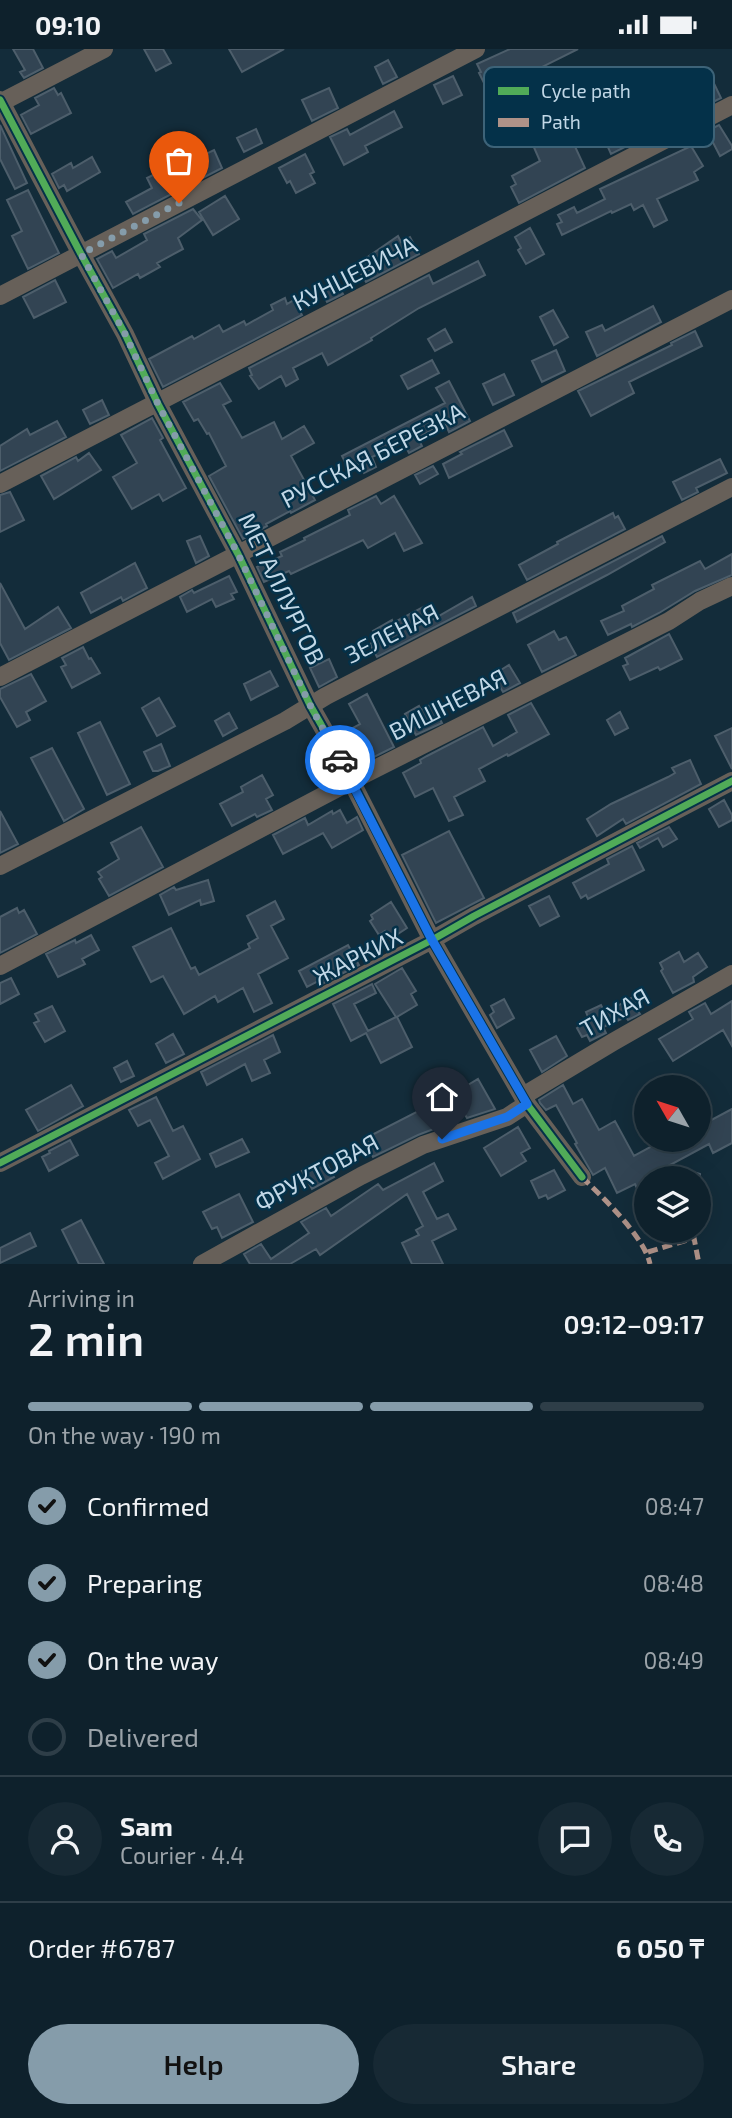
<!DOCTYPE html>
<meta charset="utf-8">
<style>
body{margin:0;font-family:"Exo 2",sans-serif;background:#172934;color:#f1f3f6;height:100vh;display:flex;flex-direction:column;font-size:26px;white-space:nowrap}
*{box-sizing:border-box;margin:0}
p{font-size:23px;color:#9ba3a9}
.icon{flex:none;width:38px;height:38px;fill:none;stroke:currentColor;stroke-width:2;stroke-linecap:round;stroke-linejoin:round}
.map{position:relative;height:1215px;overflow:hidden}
.sheet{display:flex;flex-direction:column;background:#0e212c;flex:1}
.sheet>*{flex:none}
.needle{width:46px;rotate:309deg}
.tools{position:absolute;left:634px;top:1026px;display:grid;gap:14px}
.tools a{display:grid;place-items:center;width:77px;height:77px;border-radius:50%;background:#0e212c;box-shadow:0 7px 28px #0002,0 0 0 2px #2e3e48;font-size:35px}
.pin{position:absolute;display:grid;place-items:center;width:60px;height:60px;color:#fff;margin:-72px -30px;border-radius:50% 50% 50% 0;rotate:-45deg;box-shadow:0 0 7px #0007}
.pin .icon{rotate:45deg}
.courier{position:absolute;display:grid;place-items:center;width:70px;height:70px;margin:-35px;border:5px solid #1a73e8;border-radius:50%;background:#fff;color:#222;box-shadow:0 2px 9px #0007}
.overview em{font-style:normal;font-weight:600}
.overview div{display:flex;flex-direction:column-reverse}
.overview{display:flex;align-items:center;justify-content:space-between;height:119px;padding:0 28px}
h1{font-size:46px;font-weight:600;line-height:52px}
.bar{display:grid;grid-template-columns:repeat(4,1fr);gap:10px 7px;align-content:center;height:84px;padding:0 28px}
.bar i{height:9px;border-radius:5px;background:#2e3e48}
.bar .active{background:#859caa}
.bar p{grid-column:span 4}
.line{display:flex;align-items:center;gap:18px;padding:0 28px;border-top:2px solid #2e3e48}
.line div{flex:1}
.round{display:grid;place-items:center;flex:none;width:74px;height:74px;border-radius:37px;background:#172934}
ol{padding:0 28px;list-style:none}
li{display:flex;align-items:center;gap:21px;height:77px}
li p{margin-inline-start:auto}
li .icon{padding:7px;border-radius:50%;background:#859caa;color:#111;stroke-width:4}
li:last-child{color:#9ba3a9}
li i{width:38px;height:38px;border:4px solid #2e3e48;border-radius:50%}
.action{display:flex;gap:14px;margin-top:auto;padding:14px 28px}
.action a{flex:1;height:80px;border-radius:42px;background:#859caa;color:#111;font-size:28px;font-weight:600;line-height:80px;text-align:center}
.action a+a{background:#172934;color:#f1f3f6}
.status{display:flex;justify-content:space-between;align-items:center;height:49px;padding:0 35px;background:#0e212c;direction:ltr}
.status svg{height:19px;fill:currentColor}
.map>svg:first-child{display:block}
</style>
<div class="status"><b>09:10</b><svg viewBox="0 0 49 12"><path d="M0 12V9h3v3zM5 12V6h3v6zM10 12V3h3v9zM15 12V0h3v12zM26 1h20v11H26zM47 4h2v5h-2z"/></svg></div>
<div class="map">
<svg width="732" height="1215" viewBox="0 0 732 1215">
<rect width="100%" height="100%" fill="#132c3a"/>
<path fill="#324453" stroke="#4d5e6b" stroke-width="2" d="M13,0H33L43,19L24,29L20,23L25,21Z
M144,0H163L171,14L156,22Z
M229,0H284L242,23Z
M510,0H578L504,37L521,70L506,78L479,24L481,23L477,15Z
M388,11L397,28L383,35L375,18Z
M708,22L721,49L697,61L684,34Z
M453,27L462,46L443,55L434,36Z
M54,39L58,46L61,44L71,64L31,85L21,66L39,56L35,49Z
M329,39L338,59L312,72L302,51Z
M667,59L675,73L611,105L599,78L627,65L634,80Z
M394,62L402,78L365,97L368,103L344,116L330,88L347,80L350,86Z
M559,63L585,119L519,154L511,138L516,135L512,127L540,112L525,78Z
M0,76L27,134L15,140L0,110Z
M719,76L732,97V100L720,107L707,82Z
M256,80L262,94L244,103L237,89Z
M691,97L703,117L694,123L698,131L657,150L667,171L654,178L643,156L634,161L631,155L612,164L611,162L562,186L557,175L562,173L558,166L574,158L577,164L605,150L600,140Z
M214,101L222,119L133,165L126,153L152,139L147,129L167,119L169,123Z
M305,105L314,123L310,125L315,134L296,144L290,132L287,134L279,119Z
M92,108L100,123L67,142L64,136L59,139L52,125L71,114L73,119Z
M28,141L59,204L28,220L12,187L22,182L7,151Z
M225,147L239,170L213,186L199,163Z
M193,160L202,171L178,189L183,200L157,214L160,218L140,229L138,225L113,239L97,210L112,202L116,209L147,191L144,185Z
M530,179L544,205L526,215L518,201L521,199L515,188Z
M398,187L401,193L410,188L419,205L366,233L361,225L365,223L359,214Z
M478,212L485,226L419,259L371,289L372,291L328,316L322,304L293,319L298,330L286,337L281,327L259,340L250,327L252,326L249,319L429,226L433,235Z
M55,231L66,253L34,269L23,248Z
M336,232L343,245L327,253L321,241Z
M285,249L287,255L294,251L302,266L163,338L149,310L192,287L194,290L219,276L223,283L244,272L246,276L273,261L271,256Z
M653,257L661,273L597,307L586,283L602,276L605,282Z
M553,261L568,288L554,296L540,268Z
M445,280L452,293L435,302L428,290Z
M695,282L702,297L629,333L634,344L591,367L578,342L672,296L671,294Z
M556,301L565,322L542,333L532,312Z
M432,311L439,324L408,340L401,327Z
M504,325L514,346L493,356L483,335Z
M449,332L470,372L449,383L445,374L418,389L422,397L409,404L403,393L372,408L376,418L364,424L359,414L348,419L342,407L445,354L436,339Z
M220,334L231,352L223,356L242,389L274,373L282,390L304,377L314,394L291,407L315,451L291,464L290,462L266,475L267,477L243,490L209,427L226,417L209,384L207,385L198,370L194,372L183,353Z
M102,351L109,366L90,375L83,361Z
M152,369L163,389L160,391L186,439L163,452L159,445L132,460L113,428L137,414L121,386Z
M57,372L66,388L0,422V397L27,380L30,386Z
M504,381L512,397L449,429L443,415L462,405L460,403Z
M89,404L101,421L54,450L41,427L76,408L78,412Z
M720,410L727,424L696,439L698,443L682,451L673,433Z
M433,417L438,425L420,435L415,426Z
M10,443L24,471L0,483V446Z
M376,447L381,455L394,447L422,494L404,502L395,484L368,499L363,491L291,525L289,522L264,533L257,518L282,507L280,503L305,491L304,489L350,466L348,461Z
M613,464L615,469L618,467L625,480L527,531L519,516L558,495L557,493Z
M200,487L209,507L196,514L187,492Z
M662,487L665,493L607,526L517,573L513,564Z
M732,505V526L695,542L659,564L632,578L631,575L608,586L601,572L624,562L622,557L654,540L652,536L700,512L705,520Z
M135,514L147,539L123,552L121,548L91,564L81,544Z
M229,527L237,543L231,545L234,550L216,558L212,550L187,563L180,548L192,541L194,544Z
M0,534L25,580L58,558L71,579L9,611L0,594Z
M472,548L476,557L377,608L370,595L377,591L373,582L392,571L393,574L423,558L430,572Z
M554,582L559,591L566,588L576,606L542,623L528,596Z
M669,585L682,610L660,621L658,618L630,631L623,617L628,615L625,609Z
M83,598L89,610L91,609L100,624L72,639L61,618L66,616L62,609Z
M329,610L337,628L319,638L310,619Z
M509,616L520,634L503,643L493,626Z
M270,622L278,637L251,651L244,635Z
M31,625L46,652L26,663L30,671L17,678L0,648V640Z
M367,645L394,698L366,712L351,680L360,675L349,655Z
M159,649L175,677L157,687L142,659Z
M531,654L549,685L508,707L507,705L479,720L485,732L454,748L463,766L449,772L433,739L415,748L403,724L421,714L420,711L427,707L483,678L493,697L517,683L508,666Z
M432,655L442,674L416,686L405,665L419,657L421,661Z
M620,663L628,679L615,686L607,671Z
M229,664L237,679L223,687L215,672Z
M100,673L130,735L107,746L78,684Z
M732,679V720L715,687Z
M161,695L170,717L158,722H153L144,703Z
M52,699L84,760L64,772L31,709Z
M690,711L701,735L626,775L623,770L597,787L587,770L611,755L668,728L675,724L672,719Z
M262,726L273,746L266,750L272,761L257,768L255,765L232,777L220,755L243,743L241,738Z
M724,751L732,766V771L719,778L709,760Z
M340,761L347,774L357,768L363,781L332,799L323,784L283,805L273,786L305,769L308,776L332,762L333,765Z
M0,762L18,795L0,804Z
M141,778L163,818L109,847L99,830L102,828L98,823L119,810L111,794Z
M669,778L677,790L663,798L658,789L640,799L637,794Z
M449,782L484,849L436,874L402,806Z
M632,797L644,821L588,850L586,846L581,849L573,834L609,815L607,810Z
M208,831L214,852L201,856L200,851L169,866L160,846L174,838L176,841Z
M549,847L559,867L540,877L529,857Z
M275,852L284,870L271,877L288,909L258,925L272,954L254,963L243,939L218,953L215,947L184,965L163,927L151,933L133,898L171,879L191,920L195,918L199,926L250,899L248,895L258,889L247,867Z
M391,853L407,879L390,890L385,882L379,886L370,872L373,870L371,866Z
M17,859L19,864L24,861L37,885L0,904V868Z
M91,886L99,901L82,910L85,915L58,928L46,905L75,891L76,894Z
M348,896L359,916L322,935L320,931L307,938L299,922Z
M679,903L684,913L698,904L707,918L693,928L694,933L673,944L661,922L663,920L660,914Z
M402,919L416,942L411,945L417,956L397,968L412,998L381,1014L366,984L351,992L333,955L372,935L376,944L354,955L368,982L396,968L375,935Z
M11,929L19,945L0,955V934Z
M635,947L641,959L637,961L640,965L628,971L626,968L603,978L606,984L590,992L587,986L582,988L577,979L582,976L581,972L588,968L586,963L601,956L605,964Z
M504,950L514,969L497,979L490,966L494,963L491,957Z
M732,952V997L723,981L673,1012L659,990L693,970L689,963L705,954L711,965Z
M52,957L65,982L45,993L34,974L39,972L35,965Z
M173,985L184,1005L166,1014L156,995Z
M273,986L280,1003L264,1011L270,1024L252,1032L245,1015L207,1036L201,1023Z
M556,987L567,1007L542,1023L530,1001Z
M127,1012L134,1027L121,1033L114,1019Z
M478,1030L495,1060L467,1069L453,1045Z
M71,1036L83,1057L38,1082L26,1061Z
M563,1036L573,1055L582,1050L599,1081L615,1072L634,1107L665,1090H698V1078L732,1060V1094L713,1104L709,1095L670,1116L700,1125V1129H646V1159L635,1135L617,1144L605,1119L593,1126L575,1095L577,1094L556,1056L546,1061L540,1054L539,1051Z
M156,1048L173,1082L183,1077L200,1110L163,1130L155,1114L169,1107L150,1071L138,1077L129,1061Z
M428,1057L439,1078L418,1086L373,1108L364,1090Z
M518,1078L530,1099L521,1104L526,1112L501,1127L484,1099Z
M242,1090L249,1103L216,1118L210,1105Z
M70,1091L78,1106L49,1122L42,1108L50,1104L49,1102Z
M324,1110L334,1128L312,1140L302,1122Z
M434,1114L443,1132L423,1143L437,1170L448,1165L456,1180L432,1192L443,1215H412L402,1194L419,1186L416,1181L423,1177L407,1145L320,1206L316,1200L290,1215H250L244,1205L261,1195L271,1210L309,1184L301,1173L326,1159L331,1167L378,1135L383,1141Z
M554,1121L565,1141L548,1150L546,1146L539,1149L531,1132Z
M239,1145L253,1173L222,1189L217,1178L212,1180L203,1163Z
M81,1171L104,1215H79L62,1181Z
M30,1184L36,1197L0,1214V1199Z"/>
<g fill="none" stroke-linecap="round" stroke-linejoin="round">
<path stroke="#676059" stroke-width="18" d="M0,51L81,205L125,285L158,355L238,505L310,656L336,702L432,891L527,1055L582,1128
M0,54L104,0
M0,247L476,0
M0,435L732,56
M0,628L732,250
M0,817L285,672L326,647L732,438
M0,917L351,732L669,572L700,552L732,537
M523,1047L613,993L732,925
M0,1114L432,891L474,867L732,732
M202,1215L361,1127L423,1096L507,1068L527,1055"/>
<path stroke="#af9288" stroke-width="5" stroke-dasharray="10 5" stroke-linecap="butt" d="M582,1128C602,1148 644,1187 650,1215
M648,1203L694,1189L699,1215"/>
<g stroke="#043149" stroke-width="11">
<path id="cycleway" d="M0,51L81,205L125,285L158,355L238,505L310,656L336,702L432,891L527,1055L582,1128
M0,1114L432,891L474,867L732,732"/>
</g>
<use href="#cycleway" stroke="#51ab58" stroke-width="7"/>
</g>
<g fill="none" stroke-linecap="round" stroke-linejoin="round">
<path stroke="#859caa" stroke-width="7" stroke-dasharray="0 12.6" d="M179,154L81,205L125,285L158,355L238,505L310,656L340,711"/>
<path stroke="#1a73e8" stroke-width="9" d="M340,711L432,891L527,1055L507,1068L442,1090"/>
</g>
<g text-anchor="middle" stroke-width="5" stroke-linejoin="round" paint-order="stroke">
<g font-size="24" fill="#c2d8e7" stroke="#043149">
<text transform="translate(355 225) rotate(-27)" y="8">КУНЦЕВИЧА</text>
<text transform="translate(373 407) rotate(-27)" y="8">РУССКАЯ БЕРЕЗКА</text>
<text transform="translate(281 540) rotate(64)" y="8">МЕТАЛЛУРГОВ</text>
<text transform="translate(392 585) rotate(-27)" y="8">ЗЕЛЕНАЯ</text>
<text transform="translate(448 656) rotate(-27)" y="8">ВИШНЕВАЯ</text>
<text transform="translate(358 908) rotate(-27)" y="8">ЖАРКИХ</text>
<text transform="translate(615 964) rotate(-29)" y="8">ТИХАЯ</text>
<text transform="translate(317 1124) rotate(-28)" y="8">ФРУКТОВАЯ</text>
</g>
</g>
<rect x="484" y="18" width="230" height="80" rx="10" fill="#043149" stroke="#3d6378" stroke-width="2"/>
<rect x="498" y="38" width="31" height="8" fill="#51ab58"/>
<rect x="498" y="69" width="31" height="9" fill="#af9288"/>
<g font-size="19" fill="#c2d8e7">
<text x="541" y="49">Cycle path</text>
<text x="541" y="80">Path</text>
</g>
</svg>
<div class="tools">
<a><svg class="needle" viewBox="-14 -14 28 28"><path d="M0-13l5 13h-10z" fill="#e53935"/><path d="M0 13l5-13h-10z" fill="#9ba3a9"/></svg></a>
<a><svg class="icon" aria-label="layers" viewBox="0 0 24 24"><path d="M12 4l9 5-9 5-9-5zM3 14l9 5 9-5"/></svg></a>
</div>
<div class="pin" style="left:179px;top:154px;background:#ea580c"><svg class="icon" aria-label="bag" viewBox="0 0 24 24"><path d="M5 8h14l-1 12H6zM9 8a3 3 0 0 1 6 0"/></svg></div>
<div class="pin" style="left:442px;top:1090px;background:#1f2937"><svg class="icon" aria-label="home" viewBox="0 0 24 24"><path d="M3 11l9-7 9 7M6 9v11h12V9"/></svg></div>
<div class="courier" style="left:340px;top:711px"><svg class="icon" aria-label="car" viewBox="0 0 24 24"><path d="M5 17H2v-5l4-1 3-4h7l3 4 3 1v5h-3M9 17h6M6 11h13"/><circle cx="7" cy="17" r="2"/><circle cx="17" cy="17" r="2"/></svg></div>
</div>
<section class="sheet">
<div class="overview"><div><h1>2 min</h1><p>Arriving in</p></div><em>09:12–09:17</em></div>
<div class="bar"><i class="active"></i><i class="active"></i><i class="active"></i><i></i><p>On the way · 190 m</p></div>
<ol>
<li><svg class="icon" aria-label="check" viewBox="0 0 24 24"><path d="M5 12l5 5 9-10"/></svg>Confirmed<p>08:47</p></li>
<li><svg class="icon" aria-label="check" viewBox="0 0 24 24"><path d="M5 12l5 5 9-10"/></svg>Preparing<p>08:48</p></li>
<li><svg class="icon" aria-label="check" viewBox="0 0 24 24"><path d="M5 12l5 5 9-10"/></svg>On the way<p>08:49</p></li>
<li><i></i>Delivered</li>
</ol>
<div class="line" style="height:126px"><a class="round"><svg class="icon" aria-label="person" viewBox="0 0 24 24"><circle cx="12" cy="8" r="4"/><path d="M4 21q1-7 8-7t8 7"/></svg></a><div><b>Sam</b><p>Courier · 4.4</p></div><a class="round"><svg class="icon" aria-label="chat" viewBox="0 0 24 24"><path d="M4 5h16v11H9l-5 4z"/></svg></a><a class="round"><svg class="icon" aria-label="phone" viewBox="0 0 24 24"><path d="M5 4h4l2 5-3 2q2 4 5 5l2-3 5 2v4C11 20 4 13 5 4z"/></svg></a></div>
<div class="line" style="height:91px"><div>Order #6787</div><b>6 050 ₸</b></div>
<div class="action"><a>Help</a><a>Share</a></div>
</section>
